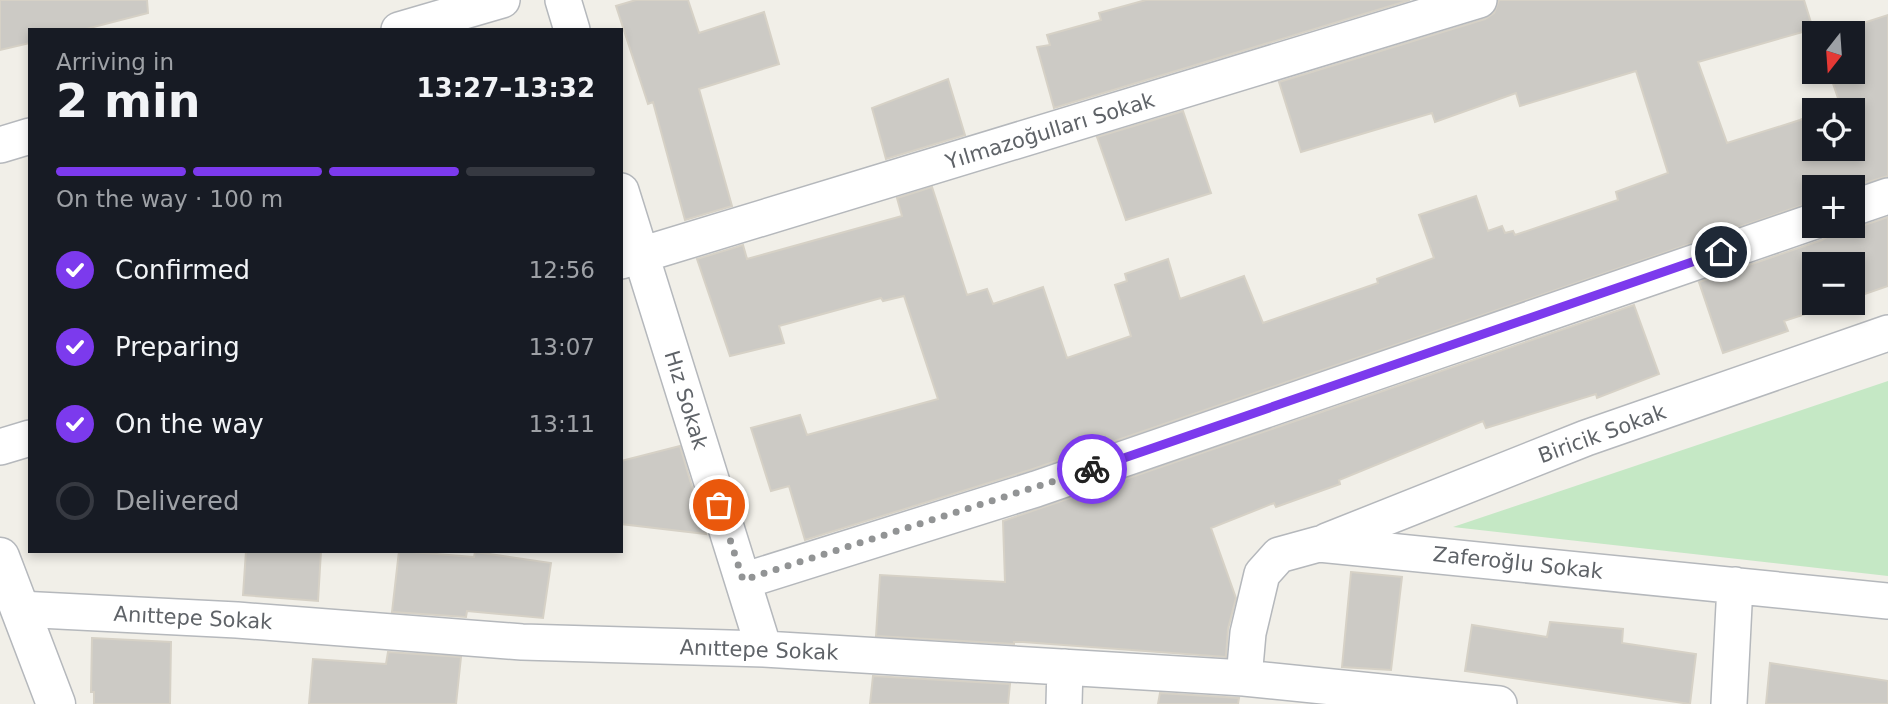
<!DOCTYPE html>
<meta charset="utf-8">
<style>
body{margin:0;font-family:"DejaVu Sans",sans-serif;background:#242831;color:#f1f3f6;height:100vh;display:flex;flex-direction:column;font-size:26px;white-space:nowrap}
*{box-sizing:border-box;margin:0}
p{font-size:23px;color:#9ea1a6}
.icon{flex:none;width:38px;height:38px;fill:none;stroke:currentColor;stroke-width:2;stroke-linecap:round;stroke-linejoin:round}
.map{position:relative;flex:1;overflow:hidden}
.details{position:absolute;left:28px;top:28px;width:595px;height:525px;display:flex;flex-direction:column;background:#171b24;border-radius:0px;box-shadow:0 4px 10px #0003}
.details>*{flex:none}
.needle{width:46px;rotate:197deg}
.buttons{position:absolute;left:1802px;top:21px;display:grid;gap:14px}
.buttons a{display:grid;place-items:center;width:63px;height:63px;border-radius:0px;background:#171b24;box-shadow:0 4px 10px #0003;font-size:35px}
.pin{position:absolute;display:grid;place-items:center;width:60px;height:60px;color:#fff;margin:-30px;border:4px solid #fff;border-radius:50%;box-shadow:0 2px 7px #0007}
.courier{position:absolute;display:grid;place-items:center;width:70px;height:70px;margin:-35px;border:5px solid #7c3aed;border-radius:50%;background:#fff;color:#222;box-shadow:0 2px 9px #0007}
.summary em{font-style:normal;font-weight:700}
.summary div{display:flex;flex-direction:column-reverse}
.summary{display:flex;align-items:center;justify-content:space-between;height:119px;padding:0 28px}
h1{font-size:46px;font-weight:700;line-height:52px}
.bar{display:grid;grid-template-columns:repeat(4,1fr);gap:10px 7px;align-content:center;height:84px;padding:0 28px}
.bar i{height:9px;border-radius:5px;background:#363941}
.bar .active{background:#7c3aed}
.bar p{grid-column:span 4}
ol{padding:0 28px;list-style:none}
li{display:flex;align-items:center;gap:21px;height:77px}
li p{margin-inline-start:auto}
li .icon{padding:7px;border-radius:50%;background:#7c3aed;color:#fff;stroke-width:4}
li:last-child{color:#9ea1a6}
li i{width:38px;height:38px;border:4px solid #363941;border-radius:50%}
.map>svg:first-child{display:block}
</style>
<div class="map">
<svg width="1888" height="704" viewBox="0 0 1888 704">
<rect width="100%" height="100%" fill="#f1efe8"/>
<path fill="#c5e8c5" d="M1888,381V576L1453,527Z"/>
<path fill="#cccac5" stroke="#d6d1c6" stroke-width="2" d="M0,0H147L148,13L82,30H30V43L0,50Z
M636,0H688L699,33L764,12L779,64L699,89L732,206L685,220L653,102L648,104L616,6Z
M1146,0H1410L1054,108L1037,47L1050,45L1047,35L1101,20L1099,13Z
M1499,0H1804L1813,29L1698,62L1727,143L1800,120L1815,113V149H1853V110H1821L1839,101L1829,72H1853V33H1832L1888,15V176L1851,187H1815V201L1030,470L805,540L789,486L771,491L751,428L800,415L807,435L938,399L904,296L883,301L881,298L779,326L784,343L730,356L697,259L743,245L747,259L902,216L897,198L932,187L967,295L987,289L993,304L1043,287L1067,358L1131,336L1115,285L1127,281L1125,274L1168,259L1180,299L1244,276L1263,323L1378,283L1377,279L1434,258L1419,215L1476,196L1488,231L1502,226L1505,233L1513,231L1515,235L1618,200L1616,192L1668,173L1636,71L1520,106L1516,93L1435,122L1432,113L1301,152L1279,82L1485,19L1494,13Z
M948,79L965,135L886,159L872,108Z
M1183,111L1211,193L1126,220L1097,137Z
M1888,217V286L1853,298V264H1815V303H1839L1784,321L1788,331L1723,353L1699,282L1822,240L1830,235L1834,226L1859,227Z
M1634,305L1659,374L1597,398L1596,394L1486,428L1483,421L1339,480L1340,484L1276,507L1274,503L1211,528L1236,598L1228,629L1226,657L1023,642H1014V644L876,636L880,575L1005,582L1003,521Z
M680,446L706,534L621,524V461Z
M246,551H321L318,601L243,595Z
M399,551L474,557L475,552L551,563L543,618L467,611L466,617L392,612Z
M1351,572L1402,577L1391,670L1342,667Z
M1550,622L1623,629L1622,643L1696,654L1690,704L1465,671L1472,625L1547,637Z
M92,638L171,642L170,704H94V692H91Z
M388,652L461,657L456,704H309L313,659L386,664Z
M1770,663L1888,681V704H1766Z
M873,676L1010,684L1008,704H870Z
M1160,693L1239,698L1238,704H1158Z"/>
<g fill="none" stroke-linecap="round" stroke-linejoin="round">
<g stroke="#b5b8bc" stroke-width="38">
<path id="minor" d="M563,0L572,30
M399,30L502,0
M0,145L30,136
M621,191L764,649
M1853,208L1888,196
M621,261L1479,0
M0,447L30,438
M1327,541L1586,438L1888,333
M743,581L1036,489L1815,221
M19,609L237,620L522,642L764,649L1244,678L1499,704
M1244,678L1248,633L1262,574L1279,555L1319,544L1888,601
M1064,704L1065,667
M1729,704L1735,585"/>
</g>
<g stroke="#b5b8bc" stroke-width="41">
<path id="tertiary" d="M0,557L56,704"/>
</g>
<use href="#minor" stroke="#fff" stroke-width="35"/>
<use href="#tertiary" stroke="#fff" stroke-width="38"/>
</g>
<g fill="none" stroke-linecap="round" stroke-linejoin="round">
<path stroke="#929495" stroke-width="7" stroke-dasharray="0 12.6" d="M719,505L743,580L1092,469"/>
<path stroke="#7c3aed" stroke-width="9" d="M1092,469L1721,252"/>
</g>
<g text-anchor="middle" stroke-width="7" stroke-linejoin="round" paint-order="stroke">
<g font-size="21" fill="#5f6368" stroke="#fff">
<text transform="translate(1050 131) rotate(-17)" y="7">Yılmazoğulları Sokak</text>
<text transform="translate(686 400) rotate(73)" y="7">Hız Sokak</text>
<text transform="translate(1602 434) rotate(-20)" y="7">Biricik Sokak</text>
<text transform="translate(1518 563) rotate(6)" y="7">Zaferoğlu Sokak</text>
<text transform="translate(193 618) rotate(3)" y="7">Anıttepe Sokak</text>
<text transform="translate(759 650) rotate(2)" y="7">Anıttepe Sokak</text>
</g>
</g>
</svg>
<div class="buttons">
<a><svg class="needle" viewBox="-14 -14 28 28"><path d="M0-13l5 13h-10z" fill="#e53935"/><path d="M0 13l5-13h-10z" fill="#9ea1a6"/></svg></a>
<a><svg class="icon" aria-label="locate" viewBox="0 0 24 24"><circle cx="12" cy="12" r="6"/><path d="M12 2v4M12 18v4M2 12h4M18 12h4"/></svg></a>
<a>+</a>
<a>−</a>
</div>
<div class="pin" style="left:719px;top:505px;background:#ea580c"><svg class="icon" aria-label="bag" viewBox="0 0 24 24"><path d="M5 8h14l-1 12H6zM9 8a3 3 0 0 1 6 0"/></svg></div>
<div class="pin" style="left:1721px;top:252px;background:#1f2937"><svg class="icon" aria-label="home" viewBox="0 0 24 24"><path d="M3 11l9-7 9 7M6 9v11h12V9"/></svg></div>
<div class="courier" style="left:1092px;top:469px"><svg class="icon" aria-label="bike" viewBox="0 0 24 24"><circle cx="6" cy="16" r="4"/><circle cx="18" cy="16" r="4"/><path d="M6 16l4-8h5l3 8M10 8l3 8H6M13 5h3"/></svg></div>
<section class="details">
<div class="summary"><div><h1>2 min</h1><p>Arriving in</p></div><em>13:27–13:32</em></div>
<div class="bar"><i class="active"></i><i class="active"></i><i class="active"></i><i></i><p>On the way · 100 m</p></div>
<ol>
<li><svg class="icon" aria-label="check" viewBox="0 0 24 24"><path d="M5 12l5 5 9-10"/></svg>Confirmed<p>12:56</p></li>
<li><svg class="icon" aria-label="check" viewBox="0 0 24 24"><path d="M5 12l5 5 9-10"/></svg>Preparing<p>13:07</p></li>
<li><svg class="icon" aria-label="check" viewBox="0 0 24 24"><path d="M5 12l5 5 9-10"/></svg>On the way<p>13:11</p></li>
<li><i></i>Delivered</li>
</ol>
</section>
</div>
